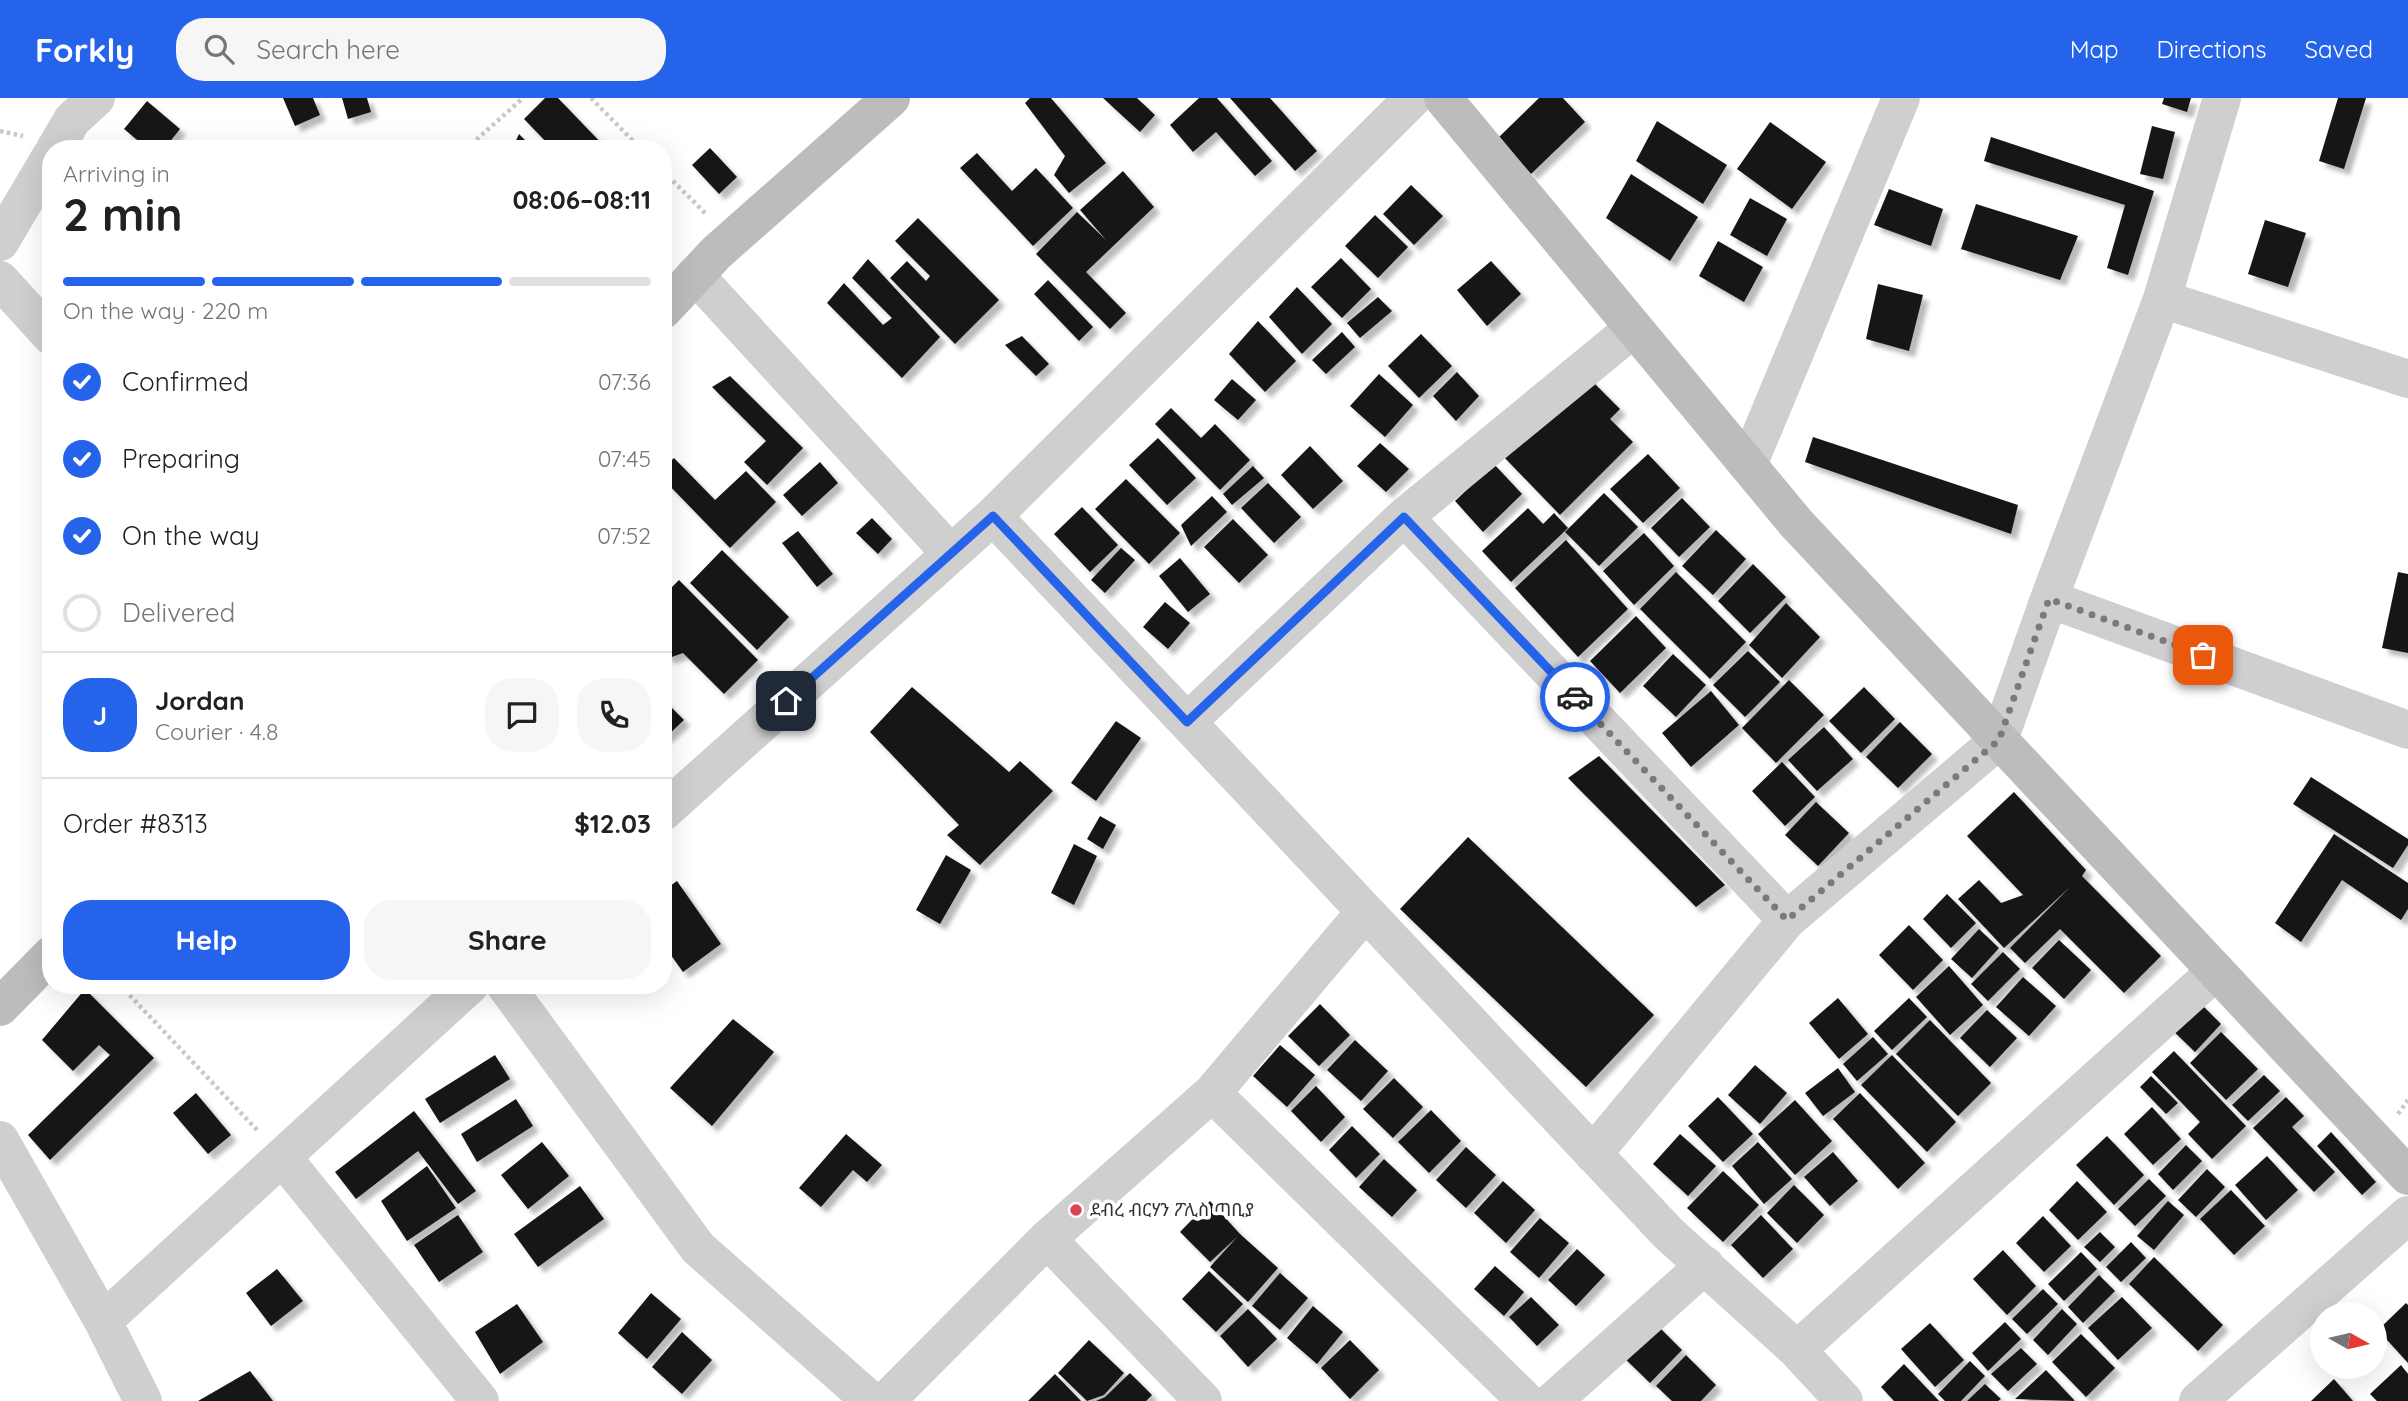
<!DOCTYPE html>
<meta charset="utf-8">
<style>
body{margin:0;font-family:Quicksand,"Noto Sans Ethiopic",sans-serif;background:#f6f6f6;color:#202124;height:100vh;display:flex;flex-direction:column;font-size:26px;white-space:nowrap}
*{box-sizing:border-box;margin:0}
p{font-size:23px;color:#757577}
.icon{flex:none;width:38px;height:38px;fill:none;stroke:currentColor;stroke-width:2;stroke-linecap:round;stroke-linejoin:round}
.map{position:relative;flex:1;overflow:hidden}
.sheet{position:absolute;left:42px;top:42px;width:630px;height:854px;display:flex;flex-direction:column;background:#fff;border-radius:28px;box-shadow:0 7px 28px #0002}
.sheet>*{flex:none}
.needle{width:46px;rotate:98deg}
.fabs{position:absolute;left:2310px;top:1204px;display:grid;gap:14px}
.fabs a{display:grid;place-items:center;width:77px;height:77px;border-radius:50%;background:#fff;box-shadow:0 7px 28px #0002;font-size:35px}
.pin{position:absolute;display:grid;place-items:center;width:60px;height:60px;color:#fff;margin:-30px;border-radius:14px;box-shadow:0 4px 10px #0006}
.courier{position:absolute;display:grid;place-items:center;width:70px;height:70px;margin:-35px;border:5px solid #2563eb;border-radius:50%;background:#fff;color:#222;box-shadow:0 2px 9px #0007}
.head em{font-style:normal;font-weight:800}
.head div{display:flex;flex-direction:column-reverse}
.head{display:flex;align-items:center;justify-content:space-between;height:119px;padding:0 21px}
h1{font-size:46px;font-weight:800;line-height:52px}
.bar{display:grid;grid-template-columns:repeat(4,1fr);gap:10px 7px;align-content:center;height:84px;padding:0 21px}
.bar i{height:9px;border-radius:5px;background:#e0e0e0}
.bar .selected{background:#2563eb}
.bar p{grid-column:span 4}
.line{display:flex;align-items:center;gap:18px;padding:0 21px;border-top:2px solid #e0e0e0}
.line div{flex:1}
.round{display:grid;place-items:center;flex:none;width:74px;height:74px;border-radius:28px;background:#f6f6f6}
ol{padding:0 21px;list-style:none}
li{display:flex;align-items:center;gap:21px;height:77px}
li p{margin-inline-start:auto}
li .icon{padding:7px;border-radius:50%;background:#2563eb;color:#fff;stroke-width:4}
li:last-child{color:#757577}
li i{width:38px;height:38px;border:4px solid #e0e0e0;border-radius:50%}
.cta{display:flex;gap:14px;margin-top:auto;padding:14px 21px}
.cta a{flex:1;height:80px;border-radius:28px;background:#2563eb;color:#fff;font-size:28px;font-weight:800;line-height:80px;text-align:center}
.cta a+a{background:#f6f6f6;color:#202124}
header{display:flex;align-items:center;gap:42px;box-sizing:border-box;height:98px;padding:0 35px;background:#2563eb;color:#fff}
header strong{font-size:33px}
nav{display:flex;gap:38px;margin-inline-start:auto;font-size:24px}
.search{width:490px;height:63px;background:#f6f6f6;display:flex;align-items:center;gap:18px;box-sizing:border-box;padding:0 24px;border-radius:28px;color:#757577;font-size:26px}
.map>svg:first-child{display:block}
</style>
<header>
<strong>Forkly</strong>
<div class="search"><svg class="icon" aria-label="search" viewBox="0 0 24 24"><circle cx="10" cy="10" r="6"/><path d="M15 15l6 6"/></svg>Search here</div>
<nav><a>Map</a><a>Directions</a><a>Saved</a></nav>
</header>
<div class="map">
<svg width="2408" height="1303" viewBox="0 0 2408 1303">
<defs>
<filter id="shadow"><feDropShadow dx="6" dy="6" stdDeviation="2" flood-color="#0004"/></filter>
</defs>
<rect width="100%" height="100%" fill="#fff"/>
<path fill="#191919" filter="url(#shadow)" d="M283,0H313L320,17L295,28Z
M342,0H367L371,14L348,21Z
M545,0H558L607,51H553L524,21Z
M1030,0H1051L1106,65L1069,95L1054,77L1065,58L1025,5Z
M1103,0H1137L1155,17L1140,34Z
M1199,0H1217L1272,63L1255,78L1216,34L1193,54L1170,27Z
M1230,0H1270L1317,53L1295,73Z
M1539,0H1563L1585,24L1531,76L1499,39Z
M2164,0H2191L2187,14L2162,6Z
M2338,0H2366L2344,71L2319,63Z
M147,3L180,31L164,51H148L124,31Z
M1657,23L1727,67L1703,106L1636,63Z
M1770,24L1826,64L1792,111L1737,71Z
M2152,28L2175,34L2163,81L2140,76Z
M519,36L534,51H512Z
M1991,39L2154,93L2128,177L2107,170L2125,107L1984,63Z
M710,50L737,79L719,96L692,67Z
M977,55L1012,93L1036,70L1073,110L1033,148L960,70Z
M1123,73L1154,109L1086,174L1126,215L1110,231L1036,156L1077,114L1106,142L1080,112Z
M1631,76L1698,119L1670,163L1606,120Z
M1411,87L1443,118L1414,147L1383,116Z
M1889,91L1943,111L1931,148L1874,127Z
M1750,100L1787,121L1767,158L1730,137Z
M1976,106L2078,138L2060,182L1961,151Z
M1375,117L1408,149L1378,180L1345,148Z
M918,120L999,202L955,246L890,180L907,163L926,183L930,178L895,143Z
M2265,122L2306,135L2288,189L2248,176Z
M1718,143L1763,169L1744,204L1699,178Z
M1341,160L1371,191L1342,220L1311,189Z
M868,161L940,239L902,280L827,205L844,185L883,227L892,220L852,180Z
M1491,163L1521,196L1487,228L1457,192Z
M1048,182L1093,229L1079,243L1034,196Z
M1878,186L1923,197L1909,253L1866,241Z
M1297,189L1332,226L1302,256L1269,219Z
M1378,199L1392,213L1360,240L1347,225Z
M1258,223L1296,263L1265,294L1229,256Z
M1342,234L1355,249L1326,276L1312,262Z
M1421,236L1452,268L1419,300L1388,268Z
M1022,238L1049,266L1036,278L1005,247Z
M1457,274L1479,298L1456,323L1433,298Z
M1583,274L1620,311L1610,321L1633,344L1560,417L1501,356Z
M1379,276L1413,307L1385,339L1350,308Z
M730,278L803,350L767,387L744,364L766,343L712,289Z
M1232,281L1256,302L1238,322L1214,302Z
M1171,310L1201,340L1215,326L1250,362L1220,392L1155,326Z
M1813,339L2018,407L2011,436L1805,364Z
M1158,340L1196,380L1167,407L1129,367Z
M1380,345L1409,371L1386,394L1357,368Z
M1310,348L1343,383L1313,411L1281,377Z
M1648,356L1680,390L1643,425L1610,391Z
M674,360L715,402L746,373L776,404L730,450L663,381V370Z
M820,364L838,385L802,418L783,397Z
M1494,366L1522,396L1483,434L1455,403Z
M1253,368L1264,380L1232,407L1223,396Z
M1126,381L1180,435L1149,466L1095,411Z
M1268,385L1301,419L1274,445L1241,410Z
M1604,395L1638,429L1599,468L1565,434Z
M1212,398L1227,414L1191,448L1181,427Z
M1682,400L1710,429L1679,459L1651,430Z
M1082,409L1118,447L1090,474L1054,436Z
M1528,410L1543,426L1554,415L1568,430L1511,484L1482,453Z
M872,420L892,441L878,456L856,435Z
M1233,421L1268,457L1239,485L1204,449Z
M1716,432L1746,461L1713,497L1682,468Z
M798,433L833,476L817,489L782,445Z
M1644,435L1674,468L1634,507L1603,473Z
M1566,442L1628,511L1578,559L1515,490Z
M1121,450L1135,462L1105,495L1091,482Z
M722,452L789,519L757,552L690,485Z
M1180,460L1210,496L1188,514L1159,478Z
M1753,466L1786,499L1750,535L1718,503Z
M1676,474L1746,544L1710,581L1640,511Z
M2398,474L2408,476V555L2382,550Z
M679,482L758,562L724,596L683,555L669,560L663,554V498Z
M1165,504L1190,525L1168,551L1143,529Z
M1786,505L1820,539L1782,580L1749,547Z
M1636,518L1666,550L1620,595L1590,563Z
M1748,553L1780,584L1745,619L1713,587Z
M1673,556L1706,587L1676,619L1643,588Z
M1789,582L1824,617L1776,665L1742,630Z
M912,589L1009,674L1020,663L1053,693L980,767L947,737L959,727L870,634Z
M1864,589L1895,621L1861,655L1829,623Z
M1711,593L1739,627L1691,669L1662,635Z
M663,601L684,622L666,639L663,636Z
M1116,623L1141,640L1096,703L1071,685Z
M1900,624L1932,656L1898,690L1866,659Z
M1824,629L1853,661L1817,693L1788,662Z
M1599,658L1725,787L1696,809L1568,680Z
M1782,664L1815,699L1785,728L1752,693Z
M2311,679L2408,741V747L2393,770L2293,706Z
M2014,694L2086,772L2082,778L2161,858L2124,895L2060,831L2025,865L2010,850L2070,789L2004,850L1958,801L1979,782L2001,805L2023,797L1967,738Z
M1816,704L1849,735L1818,768L1785,737Z
M1100,718L1116,727L1103,751L1087,741Z
M2334,736L2408,785V811L2401,822L2342,782L2301,844L2275,825Z
M1468,739L1654,917L1586,989L1400,811Z
M1074,746L1097,758L1074,807L1051,795Z
M946,757L971,772L940,826L916,812Z
M677,783L721,846L683,874L663,846V793Z
M1947,796L1976,825L1951,850L1923,821Z
M1909,827L1943,862L1913,892L1879,857Z
M1979,831L1999,850L1972,880L1951,861Z
M2059,842L2091,872L2064,901L2032,870Z
M2003,854L2020,871L1988,903L1971,886Z
M1949,868L1983,907L1950,937L1916,899Z
M2023,879L2056,908L2029,938L1996,909Z
M85,891L154,960L50,1062L28,1037L110,957L99,947L73,973L42,942Z
M2194,899L2221,926L2195,954L2167,927Z
M1838,900L1868,936L1839,961L1809,925Z
M1909,900L1927,919L1892,952L1874,933Z
M1320,906L1350,937L1319,968L1288,938Z
M1987,912L2017,940L1990,969L1960,940Z
M733,921L774,954L712,1028L670,990Z
M1930,922L1991,985L1958,1018L1896,956Z
M2221,934L2258,971L2226,1002L2190,965Z
M1873,939L1888,956L1857,983L1843,966Z
M1355,942L1388,973L1361,1003L1327,972Z
M1280,947L1315,977L1287,1009L1253,978Z
M2174,953L2246,1028L2212,1061L2188,1036L2200,1024L2152,974Z
M495,957L510,981L440,1025L425,1001Z
M1892,957L1956,1024L1927,1054L1861,987Z
M1755,967L1787,995L1760,1026L1728,997Z
M1838,970L1855,994L1823,1018L1805,995Z
M2264,977L2280,993L2248,1023L2232,1007Z
M2151,978L2178,1005L2166,1016L2140,989Z
M1394,980L1423,1009L1393,1040L1363,1011Z
M1316,988L1345,1019L1321,1044L1291,1013Z
M196,995L231,1037L208,1056L173,1015Z
M1860,995L1925,1065L1898,1091L1833,1021Z
M1718,999L1753,1036L1723,1064L1688,1028Z
M2286,999L2304,1018L2292,1029L2335,1074L2314,1094L2253,1030Z
M516,1001L533,1028L477,1064L461,1036Z
M1795,1002L1832,1043L1795,1077L1758,1036Z
M2152,1009L2181,1041L2153,1067L2124,1036Z
M1431,1012L1461,1043L1429,1075L1398,1044Z
M414,1013L476,1093L458,1106L418,1053L356,1101L335,1074Z
M1352,1028L1380,1056L1356,1080L1329,1052Z
M2331,1034L2376,1084L2362,1097L2317,1048Z
M846,1036L882,1067L867,1084L853,1072L821,1109L799,1090Z
M1680,1036L1716,1068L1688,1098L1653,1066Z
M2107,1038L2144,1077L2114,1107L2076,1067Z
M542,1044L569,1078L528,1111L501,1077Z
M1758,1044L1792,1081L1764,1106L1732,1068Z
M2186,1047L2202,1063L2173,1092L2158,1076Z
M1466,1049L1496,1077L1466,1110L1436,1082Z
M1833,1054L1858,1083L1830,1108L1804,1079Z
M2267,1058L2298,1092L2266,1122L2235,1087Z
M1384,1061L1417,1092L1392,1119L1359,1089Z
M427,1068L456,1110L407,1143L381,1103Z
M2207,1071L2225,1089L2196,1119L2178,1102Z
M1723,1073L1759,1107L1723,1144L1687,1110Z
M2149,1081L2166,1098L2135,1128L2118,1111Z
M1503,1083L1535,1112L1506,1145L1474,1115Z
M2077,1083L2107,1114L2078,1142L2049,1112Z
M1794,1087L1824,1117L1797,1145L1767,1115Z
M580,1088L604,1121L538,1169L514,1136Z
M2231,1092L2265,1128L2234,1157L2200,1121Z
M1210,1103L1240,1136L1278,1170L1248,1204L1210,1169L1237,1139L1210,1164L1180,1134Z
M2168,1103L2184,1117L2154,1152L2137,1138Z
M458,1117L483,1154L439,1184L414,1147Z
M1761,1117L1793,1151L1763,1180L1731,1147Z
M2043,1118L2071,1148L2044,1174L2016,1145Z
M1540,1120L1569,1145L1539,1180L1510,1154Z
M2100,1134L2115,1149L2100,1164L2084,1149Z
M2131,1144L2146,1160L2121,1184L2106,1169Z
M1577,1151L1605,1177L1576,1208L1548,1182Z
M2003,1152L2036,1188L2007,1217L1973,1181Z
M2081,1154L2097,1171L2064,1203L2048,1186Z
M2154,1159L2223,1227L2198,1253L2129,1186Z
M1495,1168L1524,1194L1504,1218L1474,1191Z
M277,1171L303,1203L271,1228L246,1195Z
M1209,1173L1243,1206L1216,1234L1182,1201Z
M1280,1175L1308,1200L1280,1232L1252,1208Z
M2099,1177L2115,1193L2083,1225L2068,1209Z
M2043,1191L2058,1206L2027,1236L2012,1221Z
M651,1195L681,1221L647,1261L618,1235Z
M1531,1199L1559,1227L1537,1248L1509,1219Z
M2122,1199L2152,1230L2118,1262L2088,1230Z
M2406,1205L2408,1207V1265L2378,1232Z
M517,1206L543,1244L500,1276L475,1234Z
M1313,1208L1343,1234L1317,1266L1287,1240Z
M1248,1211L1277,1241L1248,1269L1220,1238Z
M2062,1211L2077,1226L2048,1257L2033,1242Z
M1651,1221L1682,1252L1650,1285L1618,1254Z
M2005,1224L2021,1241L1988,1273L1972,1255Z
M1930,1225L1964,1262L1935,1289L1901,1251Z
M682,1234L712,1262L682,1296L652,1269Z
M2081,1236L2115,1270L2086,1299L2052,1264Z
M1089,1242L1124,1275L1104,1297L1087,1303L1058,1275Z
M1350,1242L1379,1272L1350,1301L1321,1270Z
M2021,1250L2037,1266L2008,1293L1991,1276Z
M1686,1257L1716,1287L1701,1303H1672L1656,1288Z
M1970,1263L1985,1278L1961,1303H1945L1938,1296Z
M1904,1266L1939,1303H1894L1881,1289Z
M2401,1267L2408,1276V1303H2377L2370,1296Z
M2046,1272L2075,1303L2015,1301Z
M250,1273L273,1303H198Z
M1130,1275L1152,1297L1146,1303H1096L1105,1299Z
M1055,1276L1081,1303H1028Z
M2334,1281L2353,1303H2311Z
M1985,1286L2001,1301L1998,1303H1967Z"/>
<g fill="none" stroke-linecap="round" stroke-linejoin="round">
<path stroke="#c9c9c9" stroke-width="4.5" stroke-dasharray="3.5 3.5" stroke-linecap="butt" d="M591,0L641,51
M0,33L23,38
M466,51L523,0
M663,73L707,117
M120,887L259,1034
M2398,1016L2408,1002"/>
<path stroke="#cfcfcf" stroke-width="38" d="M1413,0L993,418L1668,1135L1797,1252L1844,1303
M55,51L72,22L96,0
M0,144L51,58
M695,177L951,456
M0,182L51,238
M2162,201L2408,281
M1748,367L1901,0
M1404,419L1787,822L1999,642L2049,501L2162,201L2222,0
M2049,501L2408,632
M1187,624L1404,419L1634,230
M663,714L993,418
M505,887L698,1150L871,1303
M1212,995L1526,1303
M0,1042L103,1223L470,887
M1593,1056L1787,822
M283,1060L480,1303
M1047,1141L1203,1303
M103,1223L143,1303
M1797,1252L2216,873
M886,1303L1047,1141L1212,995L1365,814
M1553,1303L1705,1167
M2198,1303L2408,1117"/>
<path stroke="#bcbcbc" stroke-width="38" d="M1443,0L1796,425L2408,1078
M663,212L716,155L891,0
M0,909L51,857"/>
</g>
<g fill="none" stroke-linecap="round" stroke-linejoin="round">
<path stroke="#7a7a7a" stroke-width="7" stroke-dasharray="0 12.6" d="M1575,599L1787,822L1999,642L2049,501L2203,557"/>
<path stroke="#2563eb" stroke-width="9" d="M786,603L993,418L1187,624L1404,419L1575,599"/>
</g>
<circle fill="#d94352" stroke="#fff" stroke-width="2.5" cx="1076" cy="1112" r="7"/>
<g text-anchor="middle" stroke-width="7" stroke-linejoin="round" paint-order="stroke">
<g font-size="18" fill="#323232" stroke="#fff" text-anchor="start">
<text x="1090" y="1118">ደብረ ብርሃን ፖሊስ ጣቢያ</text>
</g>
</g>
</svg>
<div class="fabs">
<a><svg class="needle" viewBox="-14 -14 28 28"><path d="M0-13l5 13h-10z" fill="#e53935"/><path d="M0 13l5-13h-10z" fill="#757577"/></svg></a>
</div>
<div class="pin" style="left:2203px;top:557px;background:#ea580c"><svg class="icon" aria-label="bag" viewBox="0 0 24 24"><path d="M5 8h14l-1 12H6zM9 8a3 3 0 0 1 6 0"/></svg></div>
<div class="pin" style="left:786px;top:603px;background:#1f2937"><svg class="icon" aria-label="home" viewBox="0 0 24 24"><path d="M3 11l9-7 9 7M6 9v11h12V9"/></svg></div>
<div class="courier" style="left:1575px;top:599px"><svg class="icon" aria-label="car" viewBox="0 0 24 24"><path d="M5 17H2v-5l4-1 3-4h7l3 4 3 1v5h-3M9 17h6M6 11h13"/><circle cx="7" cy="17" r="2"/><circle cx="17" cy="17" r="2"/></svg></div>
<section class="sheet">
<div class="head"><div><h1>2 min</h1><p>Arriving in</p></div><em>08:06–08:11</em></div>
<div class="bar"><i class="selected"></i><i class="selected"></i><i class="selected"></i><i></i><p>On the way · 220 m</p></div>
<ol>
<li><svg class="icon" aria-label="check" viewBox="0 0 24 24"><path d="M5 12l5 5 9-10"/></svg>Confirmed<p>07:36</p></li>
<li><svg class="icon" aria-label="check" viewBox="0 0 24 24"><path d="M5 12l5 5 9-10"/></svg>Preparing<p>07:45</p></li>
<li><svg class="icon" aria-label="check" viewBox="0 0 24 24"><path d="M5 12l5 5 9-10"/></svg>On the way<p>07:52</p></li>
<li><i></i>Delivered</li>
</ol>
<div class="line" style="height:126px"><b class="round" style="background:#2563eb;color:#fff">J</b><div><b>Jordan</b><p>Courier · 4.8</p></div><a class="round"><svg class="icon" aria-label="chat" viewBox="0 0 24 24"><path d="M4 5h16v11H9l-5 4z"/></svg></a><a class="round"><svg class="icon" aria-label="phone" viewBox="0 0 24 24"><path d="M5 4h4l2 5-3 2q2 4 5 5l2-3 5 2v4C11 20 4 13 5 4z"/></svg></a></div>
<div class="line" style="height:91px"><div>Order #8313</div><b>$12.03</b></div>
<div class="cta"><a>Help</a><a>Share</a></div>
</section>
</div>
